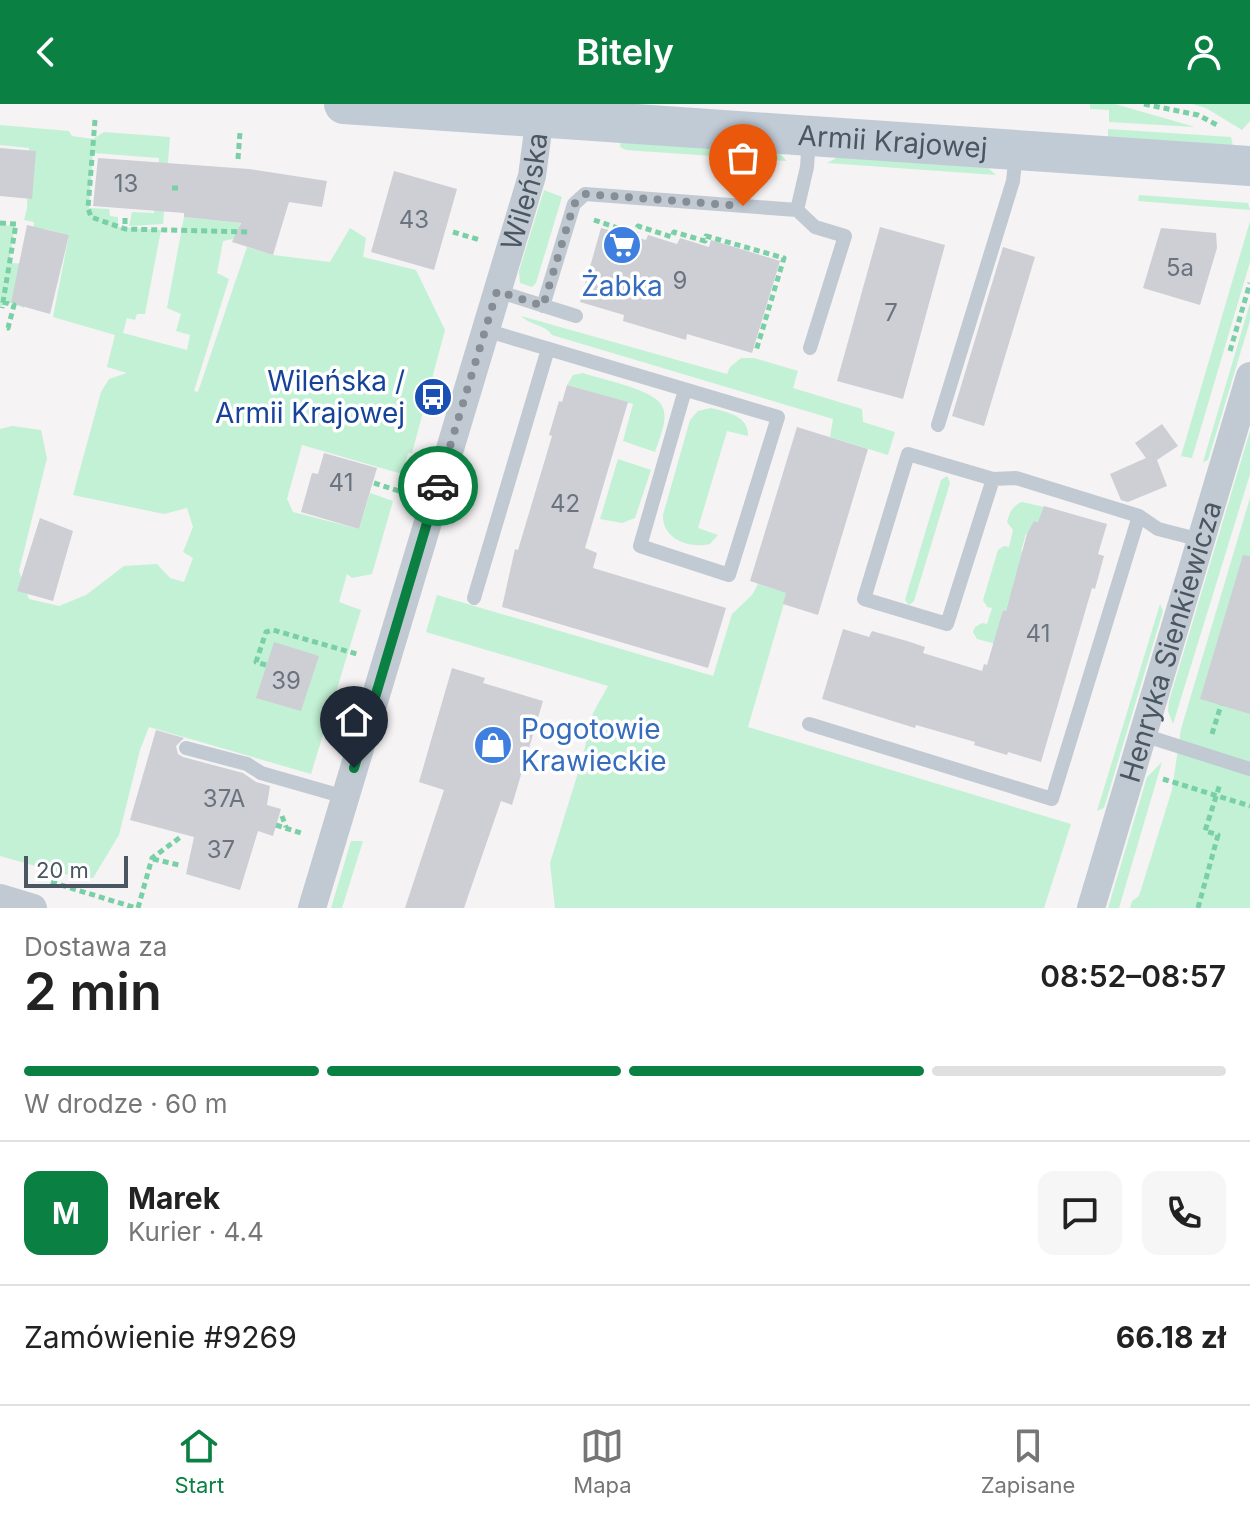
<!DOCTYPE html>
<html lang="pl">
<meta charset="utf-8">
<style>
body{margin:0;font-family:Inter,sans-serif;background:#f6f6f6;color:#222;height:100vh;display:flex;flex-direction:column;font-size:30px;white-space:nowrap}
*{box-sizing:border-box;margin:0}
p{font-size:26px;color:#767676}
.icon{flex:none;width:44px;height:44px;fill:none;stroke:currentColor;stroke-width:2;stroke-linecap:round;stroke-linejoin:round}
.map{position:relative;height:804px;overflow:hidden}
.details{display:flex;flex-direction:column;background:#fff;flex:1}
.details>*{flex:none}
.scale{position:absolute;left:24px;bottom:20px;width:104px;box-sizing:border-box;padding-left:8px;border:4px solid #4a5661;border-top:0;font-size:22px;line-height:28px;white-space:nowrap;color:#4a5661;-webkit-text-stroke:6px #fff;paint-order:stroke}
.pin{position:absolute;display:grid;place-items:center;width:68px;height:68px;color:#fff;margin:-82px -34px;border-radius:50% 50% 50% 0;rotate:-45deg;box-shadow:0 0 8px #0007}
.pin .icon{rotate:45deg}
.courier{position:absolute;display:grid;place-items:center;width:80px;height:80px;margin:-40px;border:6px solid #0b8043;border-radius:50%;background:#fff;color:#222;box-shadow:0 2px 10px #0007}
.summary em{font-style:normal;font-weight:600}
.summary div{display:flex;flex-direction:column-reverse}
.summary{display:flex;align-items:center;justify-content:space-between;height:136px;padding:0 24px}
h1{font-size:52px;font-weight:600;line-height:60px}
.bar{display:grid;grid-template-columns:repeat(4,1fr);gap:12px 8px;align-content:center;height:96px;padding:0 24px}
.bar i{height:10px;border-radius:6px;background:#e0e0e0}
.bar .selected{background:#0b8043}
.bar p{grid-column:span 4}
.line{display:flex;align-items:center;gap:20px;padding:0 24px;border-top:2px solid #e0e0e0}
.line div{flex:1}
.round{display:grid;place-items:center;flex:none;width:84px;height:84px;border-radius:16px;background:#f6f6f6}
header{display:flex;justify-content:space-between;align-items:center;height:104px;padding:0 24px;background:#0b8043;color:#fff;font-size:36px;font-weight:600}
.menu{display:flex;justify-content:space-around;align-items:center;height:112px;border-top:2px solid #e0e0e0;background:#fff;font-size:22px;color:#767676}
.menu a{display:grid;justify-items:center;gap:4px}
.menu .selected{color:#0b8043}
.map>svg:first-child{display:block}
</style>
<header><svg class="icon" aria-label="back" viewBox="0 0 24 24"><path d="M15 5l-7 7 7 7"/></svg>Bitely<svg class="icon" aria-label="person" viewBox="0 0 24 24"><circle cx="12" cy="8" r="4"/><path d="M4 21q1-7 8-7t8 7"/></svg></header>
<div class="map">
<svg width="1250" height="804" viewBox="0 0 1250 804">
<rect width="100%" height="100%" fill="#f5f3f3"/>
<path fill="#c3f1d5" d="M1090,0H1115L1195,23L1109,18V6L1090,5Z
M1192,0H1250V17L1242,26L1206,4Z
M0,21L69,27L72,32L93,35L104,28L170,33L163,120L129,122L132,108L154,109L159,54L93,49L89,104L109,105L110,112L118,113V123L161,126L145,210H137L135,216L127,214L123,229L187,246L190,231L176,227L181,210L167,204L184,113L240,119L237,134L223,137L217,169L229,175L194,287L198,288L247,143L273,151L330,158L350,124L366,134L363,153L416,166L445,226L412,349H408L402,370L302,341L287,395L293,408L359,425L370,389L393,397L372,470L352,474L347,470L339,498L361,506L311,670L149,623L140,646L119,731L93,774L64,770L0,752V325L12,322L41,326L47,354L19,467L29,495L59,502L86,491L124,462L157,460L170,474L184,478L193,454L183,448L193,423L187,404L164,410L73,391L101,288L109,275L127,269L107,263L115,231L53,213L69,131L45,125L24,204L12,199L0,202V121L15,122L9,159L32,160L34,118L24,116L27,105L29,44L0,41Z
M1108,25L1231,33L1233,42L1108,33Z
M621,37L778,48L787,57L626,46L620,43Z
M840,52L985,61L996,71L827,59Z
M544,86L562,93L536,179L532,183L520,179L519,167Z
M1139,91L1248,99L1250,106L1138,97Z
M1250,117V158L1192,354L1181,352Z
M1250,199V217L1208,356L1203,358Z
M521,212L727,270L730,263L741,254H754L798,267L793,284L862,305L863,318L895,328L888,351L830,333L833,315L552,231C546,221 530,221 521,212Z
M583,269C600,275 658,286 663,304C668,317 659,335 655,348L623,337L633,300L567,281L573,271Z
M711,304C727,308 749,312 748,332L727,327L698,424L718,431L710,440C689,445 662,435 663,411L690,316L698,307Z
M1250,327V370L1173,620L1168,607L1169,597Z
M618,355L651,366L635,414L622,419L600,415Z
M947,372L950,379L914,497L909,501L905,496L941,376Z
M1250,394V804H1130L1132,797L1139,792L1172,686L1181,625Z
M1022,398L1044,403L1039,418L1034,417L1029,431L1026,430L1021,447L1024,449L1016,495L1010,493L1006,507L1003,506L996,540L977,535L973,528L975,523L982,519L987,520L992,504L987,503L983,496L998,446L1004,442L1009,443L1013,426L1007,418C1010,408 1012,402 1022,398Z
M758,480L787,489L748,623L1071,720L1044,804H555L550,759L582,656L593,609L608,582L426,528L437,491L713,572L732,510L752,491Z
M1160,500L1163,507L1104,704L1097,707Z
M1162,658L1119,804H1108L1147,673Z
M351,737H363L342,804H331Z"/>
<path fill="#cdcfd5" d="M0,44L36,47L32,95L0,92Z
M98,54L249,65L327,77L322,103L289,98L273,151L232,138L241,119L184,113V109L93,102Z
M394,67L457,85L434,166L371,148Z
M27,121L69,131L50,210L11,199Z
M880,123L945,141L903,295L837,277Z
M601,124L646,136L648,131L677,140L680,134L709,143L711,136L780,157L752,249L687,230L686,236L623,217L624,211L580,198Z
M1161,124L1216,129L1217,144L1200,201L1143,184Z
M1003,143L1035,153L984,322L952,312Z
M567,281L628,298L585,444L597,449L593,464L726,504L708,564L502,503L515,445L518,446L552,332L549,331L559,297L562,298Z
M1162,320L1178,342L1157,356L1167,382L1128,398L1121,396L1110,370L1146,354L1135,339Z
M797,323L868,345L818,511L783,500L786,489L750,477Z
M324,349L377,364L359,425L301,408L312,369L318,370Z
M1044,402L1107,420L1098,450L1104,452L1095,485L1092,484L1041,658L1008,648L1007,651L974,641L975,638L916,621L915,624L822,595L843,525L869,533L872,527L907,537L925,543L923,549L982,567L984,560L987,561L1003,506L1006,507L1027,430L1034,417L1038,418Z
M40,414L73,427L53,497L17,487Z
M1243,451L1250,452V610L1200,595Z
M274,538L319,552L301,607L256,594Z
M452,564L485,574L483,579L543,597L512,701L501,697L464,804H405L444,686L419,678Z
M156,626L184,634L176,642L178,650L183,653L243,669L256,678L270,682L267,701L281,705L273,732L258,727L240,786L186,770L194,733L130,716Z"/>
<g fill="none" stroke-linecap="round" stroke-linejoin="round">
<path stroke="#7ad0a6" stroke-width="5" stroke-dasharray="6 4" stroke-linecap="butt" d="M1144,0L1198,11L1219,22
M95,16L88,104L91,113L125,125L249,128
M238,55L240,28
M172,84H181
M125,114V125
M594,116L635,130L638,122L672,133L674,128L705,137L706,132L784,154L756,247
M0,119L16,120L2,204
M453,128L480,136
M3,198L14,201L8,224L5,223
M1230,247L1250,179
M374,379L405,389
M266,561L256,558L266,528L273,526L357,550
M1212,630L1221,601
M1163,675L1250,702
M282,712L286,723
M276,721L304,730
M153,755L179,761
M51,778L136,804
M138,804L152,754L182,732
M1198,804L1218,731L1205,727L1220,680"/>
<path stroke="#c1cad2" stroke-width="14" d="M797,106L815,123L845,132L810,244
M497,187L576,212
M543,202L574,100L585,90L797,106L807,63L809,33
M485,226L778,313L729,471L640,442L685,286
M938,321L1013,77L1016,49
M993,375L908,350L864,495L947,520L993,375L1016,374L1139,412L1158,425L1201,436
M474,494L548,245
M809,620L1052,695L1139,412
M1143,631L1250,665
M186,644L247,660L261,669L345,693"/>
<g stroke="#c1cad2" stroke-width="28">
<path d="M0,794L33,804"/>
<path id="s1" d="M312,804L532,72L540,12L537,0"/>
<path id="s2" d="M1091,804L1250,272"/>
</g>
<path stroke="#c1cbd6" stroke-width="40" id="s3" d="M344,0L1250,62"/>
</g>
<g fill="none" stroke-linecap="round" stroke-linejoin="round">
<path stroke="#868d94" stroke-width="8" stroke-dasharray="0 14.4" d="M438,382L497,187L543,202L574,100L585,90L743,102"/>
<path stroke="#0b8043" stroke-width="10" d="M354,664L438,382"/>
</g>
<defs>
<g id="supermarket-disc" transform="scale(2)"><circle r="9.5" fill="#3f7fe0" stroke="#fff"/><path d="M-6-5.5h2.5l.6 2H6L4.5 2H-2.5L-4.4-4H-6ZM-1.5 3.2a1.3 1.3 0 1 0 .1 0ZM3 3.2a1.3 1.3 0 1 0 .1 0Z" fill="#fff"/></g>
<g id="bus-disc" transform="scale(2)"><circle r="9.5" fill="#1a4fb4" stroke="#fff"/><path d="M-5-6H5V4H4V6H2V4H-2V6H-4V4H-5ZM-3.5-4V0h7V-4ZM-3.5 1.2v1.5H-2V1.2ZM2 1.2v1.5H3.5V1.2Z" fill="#fff"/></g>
<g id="shop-disc" transform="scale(2)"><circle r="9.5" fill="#3f7fe0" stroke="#fff"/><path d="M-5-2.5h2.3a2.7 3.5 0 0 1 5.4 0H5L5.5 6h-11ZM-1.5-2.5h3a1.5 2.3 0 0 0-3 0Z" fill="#fff"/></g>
</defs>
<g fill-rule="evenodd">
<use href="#supermarket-disc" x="622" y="141"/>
<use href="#bus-disc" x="433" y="293"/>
<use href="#shop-disc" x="493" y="641"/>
</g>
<g text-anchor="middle" stroke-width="7" stroke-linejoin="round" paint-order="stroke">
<g font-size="24" fill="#6b747e">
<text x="126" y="88">13</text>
<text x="414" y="124">43</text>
<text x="1180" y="172">5a</text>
<text x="680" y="185">9</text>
<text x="891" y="217">7</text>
<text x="341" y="387">41</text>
<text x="565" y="408">42</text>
<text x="1038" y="538">41</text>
<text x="286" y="585">39</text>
<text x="224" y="703">37A</text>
<text x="221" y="754">37</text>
</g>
<g font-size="28" fill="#4a5661" stroke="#fff">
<text dy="10" stroke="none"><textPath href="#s3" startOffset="550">Armii Krajowej</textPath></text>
<text dy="10" stroke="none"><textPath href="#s1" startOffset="748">Wileńska</textPath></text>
<text dy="10" stroke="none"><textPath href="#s2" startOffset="278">Henryka Sienkiewicza</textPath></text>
</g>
<g font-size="28" fill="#366cbe" stroke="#fff">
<text x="622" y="192">Żabka</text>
<text x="521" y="635" text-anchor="start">Pogotowie<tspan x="521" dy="32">Krawieckie</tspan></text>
</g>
<g font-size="28" fill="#164399" stroke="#fff" text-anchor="end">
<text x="405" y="287">Wileńska /<tspan x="405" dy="32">Armii Krajowej</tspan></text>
</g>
</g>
</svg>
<div class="scale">20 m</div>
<div class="pin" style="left:743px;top:102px;background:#ea580c"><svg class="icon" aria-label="bag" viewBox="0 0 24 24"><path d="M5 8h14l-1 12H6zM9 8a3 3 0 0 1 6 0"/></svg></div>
<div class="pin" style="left:354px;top:664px;background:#1f2937"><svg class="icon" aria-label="home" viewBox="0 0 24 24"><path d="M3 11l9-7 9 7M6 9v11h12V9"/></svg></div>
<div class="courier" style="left:438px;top:382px"><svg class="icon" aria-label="car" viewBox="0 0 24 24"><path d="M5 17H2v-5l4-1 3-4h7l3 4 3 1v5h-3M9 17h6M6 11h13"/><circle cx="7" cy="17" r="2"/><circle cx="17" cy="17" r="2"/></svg></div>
</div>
<section class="details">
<div class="summary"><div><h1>2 min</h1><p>Dostawa za</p></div><em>08:52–08:57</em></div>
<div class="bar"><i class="selected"></i><i class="selected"></i><i class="selected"></i><i></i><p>W drodze · 60 m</p></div>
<div class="line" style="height:144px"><b class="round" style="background:#0b8043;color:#fff">M</b><div><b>Marek</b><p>Kurier · 4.4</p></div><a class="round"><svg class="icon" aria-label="chat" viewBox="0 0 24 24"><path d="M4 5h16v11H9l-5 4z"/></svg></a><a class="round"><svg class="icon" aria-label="phone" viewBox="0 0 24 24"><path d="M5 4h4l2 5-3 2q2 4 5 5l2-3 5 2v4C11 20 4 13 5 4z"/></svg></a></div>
<div class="line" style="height:104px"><div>Zamówienie #9269</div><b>66.18 zł</b></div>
</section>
<nav class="menu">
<a class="selected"><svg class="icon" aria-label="home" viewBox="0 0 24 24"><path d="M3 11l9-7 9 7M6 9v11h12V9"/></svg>Start</a>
<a><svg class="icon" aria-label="map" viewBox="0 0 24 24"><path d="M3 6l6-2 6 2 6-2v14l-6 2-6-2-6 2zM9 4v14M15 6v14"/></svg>Mapa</a>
<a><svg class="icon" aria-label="saved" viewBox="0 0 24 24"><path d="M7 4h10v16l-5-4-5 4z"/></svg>Zapisane</a>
</nav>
